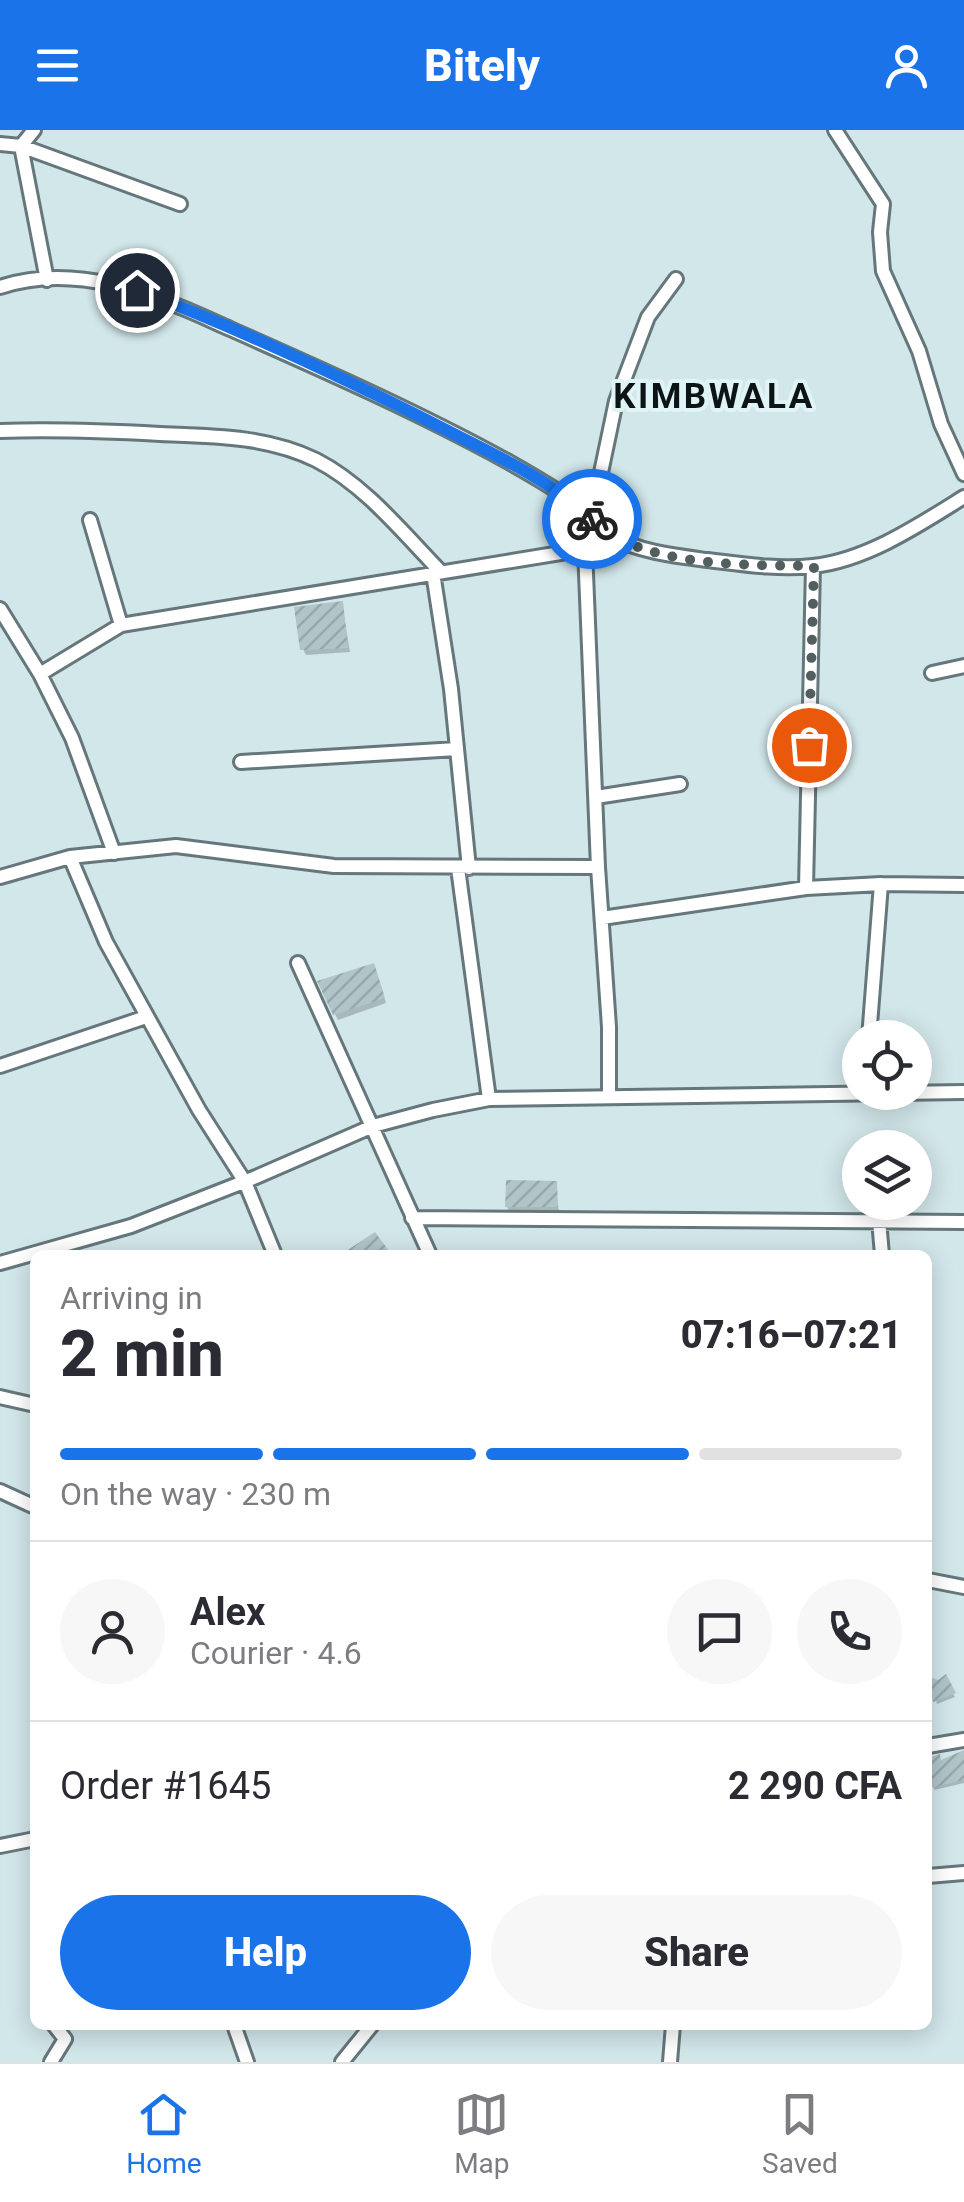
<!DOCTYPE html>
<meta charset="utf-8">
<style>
body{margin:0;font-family:Roboto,sans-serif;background:#f7f7f7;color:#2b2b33;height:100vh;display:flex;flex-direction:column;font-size:38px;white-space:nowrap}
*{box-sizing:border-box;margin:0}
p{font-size:32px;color:#7c7c81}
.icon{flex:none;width:55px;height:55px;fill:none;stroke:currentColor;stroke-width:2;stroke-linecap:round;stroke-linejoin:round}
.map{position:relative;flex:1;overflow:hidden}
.side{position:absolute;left:30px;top:1120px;width:902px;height:780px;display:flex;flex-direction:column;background:#fff;border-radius:15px;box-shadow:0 5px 25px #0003}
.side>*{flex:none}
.fabs{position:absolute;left:842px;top:890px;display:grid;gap:20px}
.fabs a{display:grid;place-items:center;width:90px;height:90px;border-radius:50%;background:#fff;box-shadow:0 5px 25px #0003;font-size:50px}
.pin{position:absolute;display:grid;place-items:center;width:85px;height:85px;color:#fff;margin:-42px;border:5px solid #fff;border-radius:50%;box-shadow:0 2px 10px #0007}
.courier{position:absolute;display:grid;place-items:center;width:100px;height:100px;margin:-50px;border:8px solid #1a73e8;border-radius:50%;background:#fff;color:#222;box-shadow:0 2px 12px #0007}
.summary em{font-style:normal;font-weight:800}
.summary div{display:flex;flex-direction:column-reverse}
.summary{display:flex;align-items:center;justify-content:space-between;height:170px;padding:0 30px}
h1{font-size:65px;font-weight:800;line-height:75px}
.bar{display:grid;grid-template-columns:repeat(4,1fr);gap:15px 10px;align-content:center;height:120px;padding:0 30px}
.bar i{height:12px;border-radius:8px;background:#e1e1e2}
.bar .active{background:#1a73e8}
.bar p{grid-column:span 4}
.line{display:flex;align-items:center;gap:25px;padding:0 30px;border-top:2px solid #e1e1e2}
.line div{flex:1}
.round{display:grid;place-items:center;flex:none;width:105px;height:105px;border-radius:52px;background:#f7f7f7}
.action{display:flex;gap:20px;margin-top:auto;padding:20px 30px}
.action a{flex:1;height:115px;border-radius:60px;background:#1a73e8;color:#fff;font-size:40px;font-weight:800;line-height:115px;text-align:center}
.action a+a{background:#f7f7f7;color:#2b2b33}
header{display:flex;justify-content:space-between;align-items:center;height:130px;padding:0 30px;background:#1a73e8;color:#fff;font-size:45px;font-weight:800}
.dock{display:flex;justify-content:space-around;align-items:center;height:140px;border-top:2px solid #e1e1e2;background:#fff;font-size:28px;color:#7c7c81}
.dock a{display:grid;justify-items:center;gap:5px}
.dock .active{color:#1a73e8}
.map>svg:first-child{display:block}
</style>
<header><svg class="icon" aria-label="menu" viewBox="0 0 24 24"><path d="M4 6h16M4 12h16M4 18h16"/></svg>Bitely<svg class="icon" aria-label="person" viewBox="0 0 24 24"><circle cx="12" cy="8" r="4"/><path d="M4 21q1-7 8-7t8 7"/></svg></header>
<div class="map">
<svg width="964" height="1932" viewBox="0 0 964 1932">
<defs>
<pattern id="building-hatch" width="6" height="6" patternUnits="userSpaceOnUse" patternTransform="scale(2.5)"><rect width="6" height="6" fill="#b1c5c8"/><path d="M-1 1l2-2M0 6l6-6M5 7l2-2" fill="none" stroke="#97a8ab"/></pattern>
</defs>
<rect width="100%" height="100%" fill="#d2e7ea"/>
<path fill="#0003" d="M342,474L350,522L306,525L303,519Z
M376,842L386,873L338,890L335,884Z
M555,1054L559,1082H510L507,1077Z
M945,1548L955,1567L937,1574L931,1550L938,1553Z
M964,1623V1653L934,1660L929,1630L941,1633Z"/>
<path fill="url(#building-hatch)" d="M343,471L348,518L300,520L294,477Z
M374,833L385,868L333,885L317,851Z
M506,1050L557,1051L558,1077H505Z
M375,1102L392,1125H340Z
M946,1544L956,1563L933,1572L928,1546L938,1550Z
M964,1620V1650L930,1658L928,1628L940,1624L941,1630Z"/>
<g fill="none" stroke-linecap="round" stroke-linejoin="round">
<g stroke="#65777b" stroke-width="18">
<path id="minor" d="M835,0L883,74L880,102L883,141L919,221L941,294L964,344
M0,14L21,16L180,74
M21,16L47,150
M21,16L34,0
M0,157C74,132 152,163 219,194C316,237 414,280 507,331C530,344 564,363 584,380C593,389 600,400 611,406C639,422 676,426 707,430C741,434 778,440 813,436C867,430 919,395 964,367
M0,301C54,299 106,301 160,304C213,306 267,306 316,330C365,355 403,403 441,442
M90,390L121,495
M607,404L585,419L598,737L609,897V967
M433,443L451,559L469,738
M0,479L40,544L72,608L114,723
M932,543L964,536
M40,544L121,495L585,419L616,271L648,187L676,149
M241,632L457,619
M596,667L680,654
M70,727L106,812L199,980L245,1052L275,1125
M458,738L489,969
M0,747L70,727L176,716L334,736L598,737
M806,758L813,436
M602,788L806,758L881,754L964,755
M298,833L430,1125
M869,908L881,754
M0,936L146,887
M412,1088L964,1092
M879,1090L882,1125
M0,1133L131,1096L256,1047L373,996L433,980L489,969L964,962
M0,1267L35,1275
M0,1361L35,1377
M928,1450L964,1457
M928,1616L964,1610
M0,1716L35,1709
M928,1746L964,1743
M234,1895L247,1932
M51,1932L65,1909L54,1895
M342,1932L372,1895
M670,1932L673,1895"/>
</g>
<use href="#minor" stroke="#fff" stroke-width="12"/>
</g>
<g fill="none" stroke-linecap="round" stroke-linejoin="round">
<path stroke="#525e60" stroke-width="10" stroke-dasharray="0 18" d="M592,389C640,438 748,435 814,436L809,615"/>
<path stroke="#1a73e8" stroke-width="12" d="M137,160C246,201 353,252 456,305C498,326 559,356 592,389"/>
</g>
<g text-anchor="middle" stroke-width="8" stroke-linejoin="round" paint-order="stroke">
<g font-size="35" font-weight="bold" letter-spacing="2.5" fill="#0d1415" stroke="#e0f4f8">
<text x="714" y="278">KIMBWALA</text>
</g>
</g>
</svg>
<div class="fabs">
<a><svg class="icon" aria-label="locate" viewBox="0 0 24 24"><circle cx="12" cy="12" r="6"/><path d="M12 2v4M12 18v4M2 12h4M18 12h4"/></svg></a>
<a><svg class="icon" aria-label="layers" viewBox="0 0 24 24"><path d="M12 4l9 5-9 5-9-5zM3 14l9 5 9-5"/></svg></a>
</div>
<div class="pin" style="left:809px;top:615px;background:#ea580c"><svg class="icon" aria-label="bag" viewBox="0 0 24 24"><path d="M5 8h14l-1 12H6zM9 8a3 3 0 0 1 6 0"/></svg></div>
<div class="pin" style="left:137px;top:160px;background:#1f2937"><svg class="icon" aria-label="home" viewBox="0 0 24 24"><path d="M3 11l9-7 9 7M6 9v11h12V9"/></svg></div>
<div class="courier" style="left:592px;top:389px"><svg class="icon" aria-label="bike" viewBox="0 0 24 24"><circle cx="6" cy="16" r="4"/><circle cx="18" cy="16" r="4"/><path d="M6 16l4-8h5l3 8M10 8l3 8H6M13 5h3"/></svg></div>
<section class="side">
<div class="summary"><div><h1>2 min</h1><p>Arriving in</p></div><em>07:16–07:21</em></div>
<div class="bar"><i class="active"></i><i class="active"></i><i class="active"></i><i></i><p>On the way · 230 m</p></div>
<div class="line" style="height:180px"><a class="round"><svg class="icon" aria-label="person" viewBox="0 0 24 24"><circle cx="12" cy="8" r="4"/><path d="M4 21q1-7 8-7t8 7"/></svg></a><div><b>Alex</b><p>Courier · 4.6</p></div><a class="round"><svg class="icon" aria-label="chat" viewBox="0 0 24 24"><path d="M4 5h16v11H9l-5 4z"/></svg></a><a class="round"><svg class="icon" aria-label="phone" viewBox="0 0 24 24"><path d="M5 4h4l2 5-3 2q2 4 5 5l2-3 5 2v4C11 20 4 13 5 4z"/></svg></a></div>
<div class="line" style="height:130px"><div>Order #1645</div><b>2 290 CFA</b></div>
<div class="action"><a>Help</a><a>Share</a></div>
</section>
</div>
<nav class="dock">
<a class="active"><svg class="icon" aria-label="home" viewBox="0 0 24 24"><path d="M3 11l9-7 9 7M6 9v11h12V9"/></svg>Home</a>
<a><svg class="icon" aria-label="map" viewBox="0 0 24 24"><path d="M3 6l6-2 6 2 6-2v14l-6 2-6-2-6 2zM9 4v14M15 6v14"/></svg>Map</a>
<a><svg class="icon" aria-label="saved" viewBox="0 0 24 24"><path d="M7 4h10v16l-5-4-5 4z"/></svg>Saved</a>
</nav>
